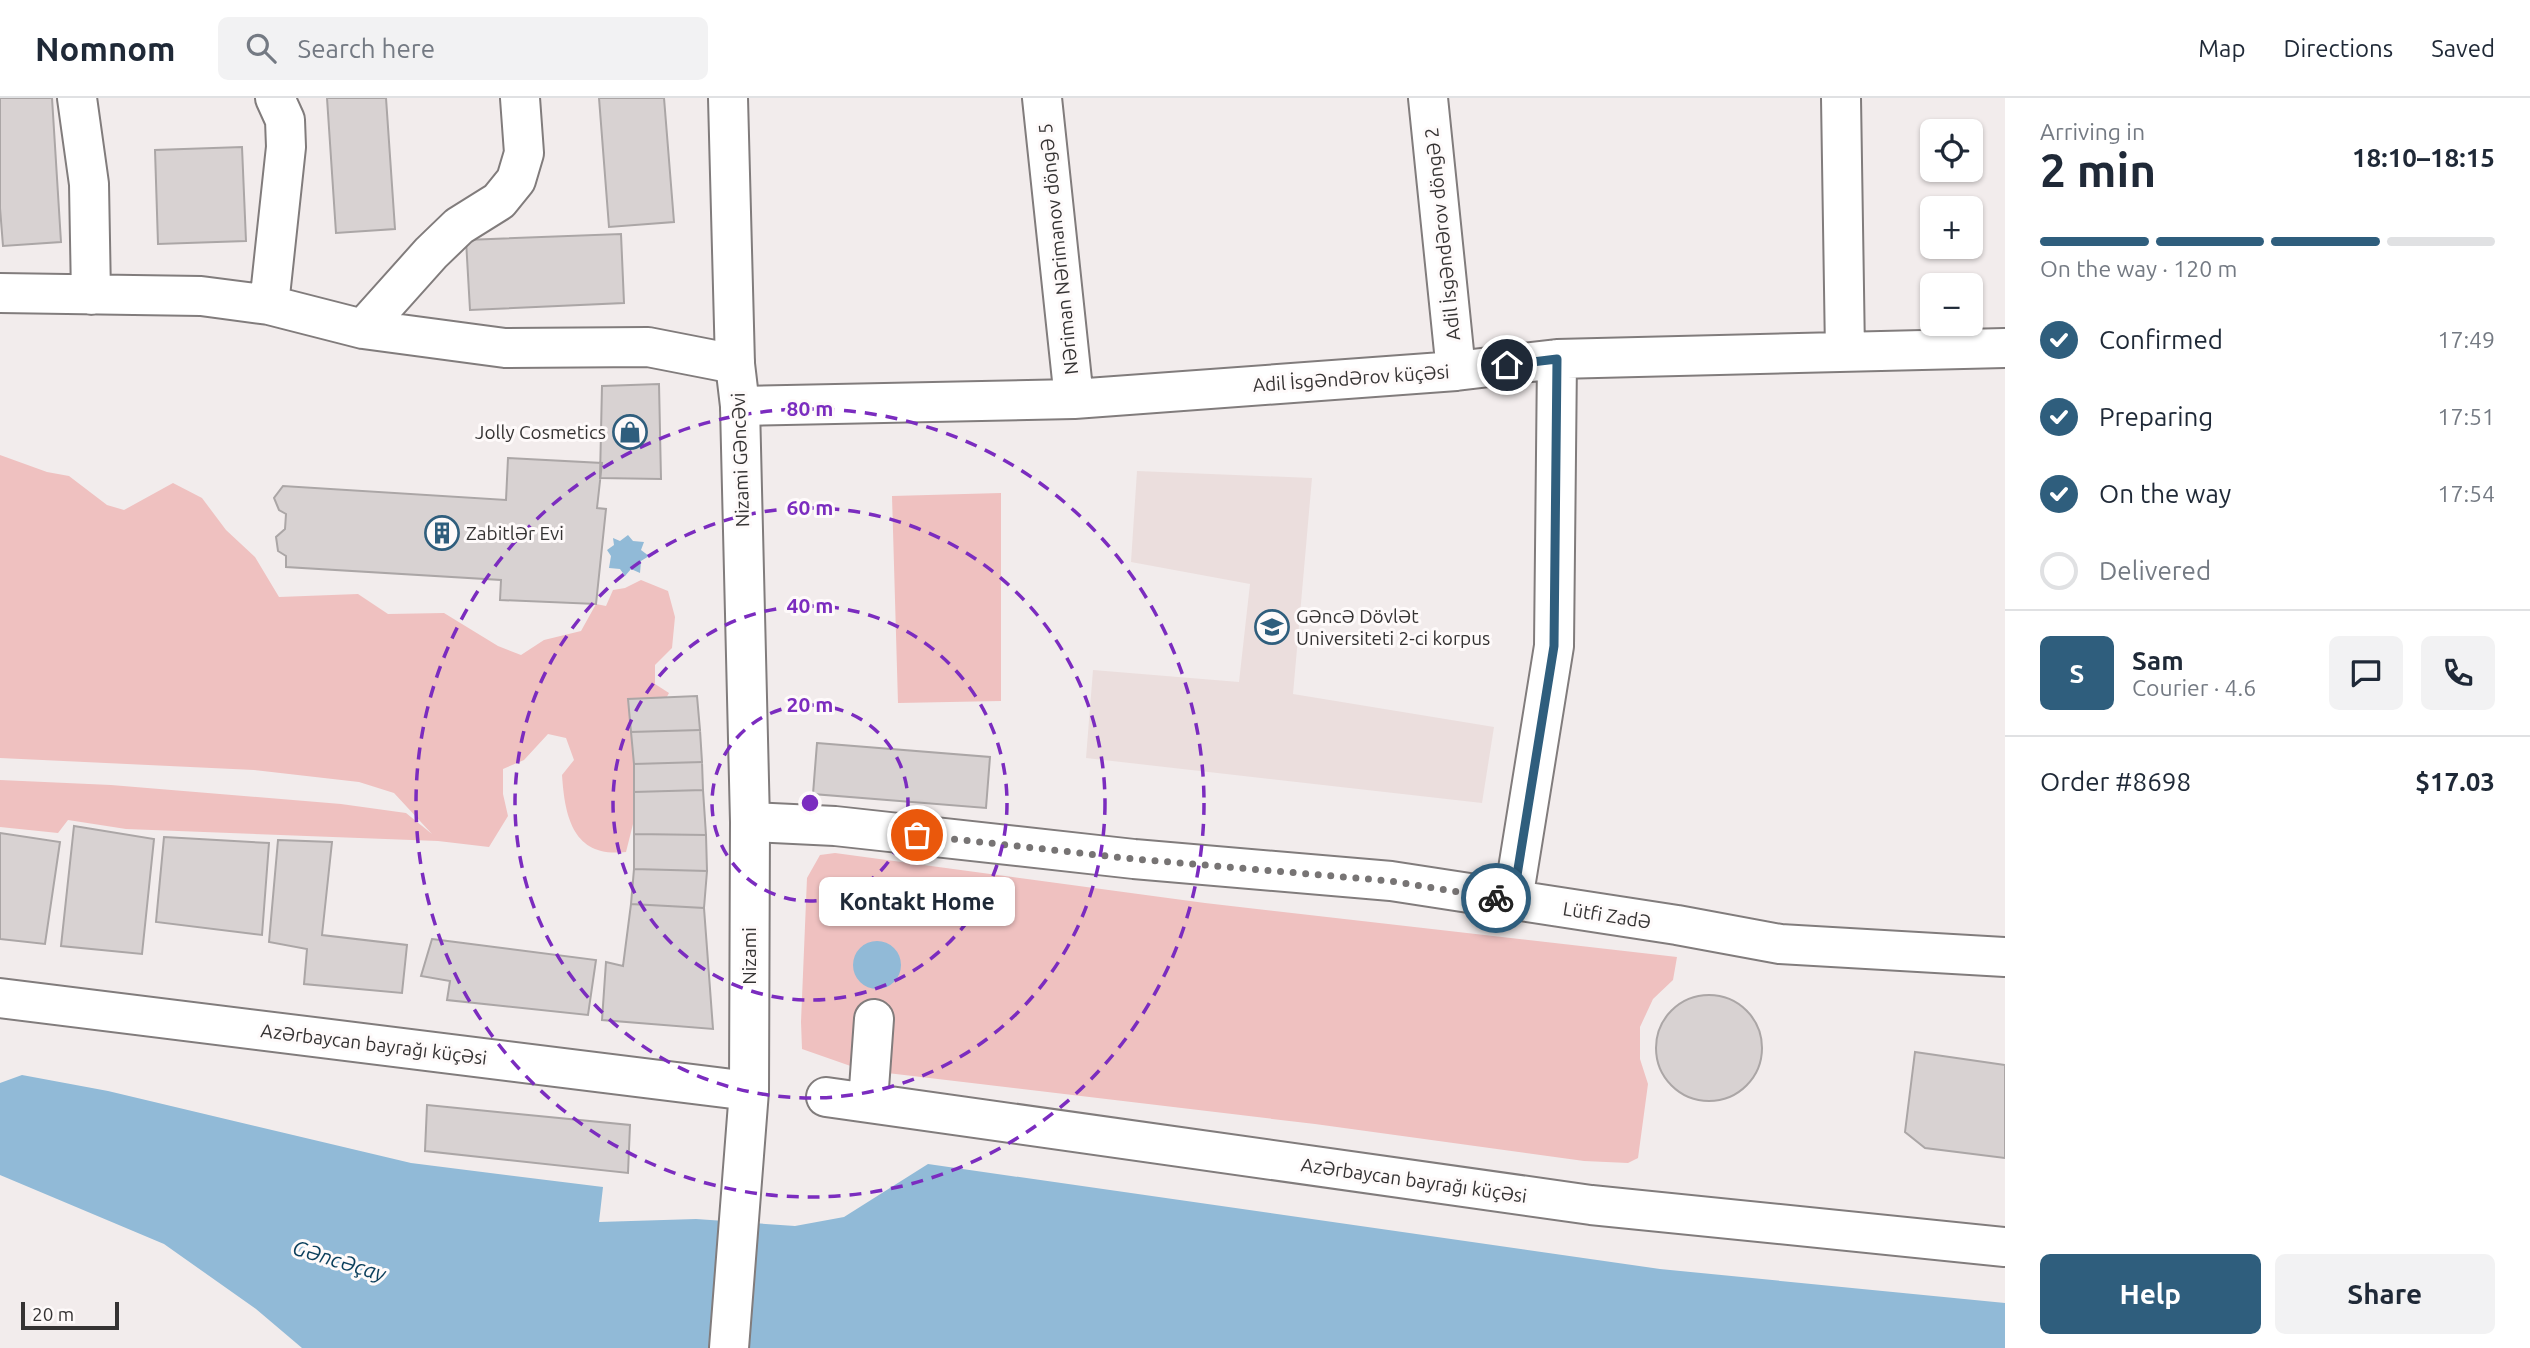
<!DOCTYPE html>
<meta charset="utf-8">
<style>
body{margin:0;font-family:Ubuntu,sans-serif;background:#f2f2f3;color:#1f2937;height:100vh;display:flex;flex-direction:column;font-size:26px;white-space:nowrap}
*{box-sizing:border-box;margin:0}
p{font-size:23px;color:#747a83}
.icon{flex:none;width:38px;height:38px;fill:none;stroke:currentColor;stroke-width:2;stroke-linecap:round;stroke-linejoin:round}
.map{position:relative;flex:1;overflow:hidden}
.panel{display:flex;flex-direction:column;background:#fff;width:525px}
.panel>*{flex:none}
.controls{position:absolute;left:1920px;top:21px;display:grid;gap:14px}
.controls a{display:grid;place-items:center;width:63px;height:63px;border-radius:10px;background:#fff;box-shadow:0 2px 5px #0004;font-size:35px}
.scale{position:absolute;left:21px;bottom:18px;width:98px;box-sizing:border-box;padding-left:7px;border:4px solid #353333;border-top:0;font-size:19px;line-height:24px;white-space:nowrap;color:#353333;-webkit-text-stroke:5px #fefafa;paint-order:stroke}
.pin{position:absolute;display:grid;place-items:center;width:60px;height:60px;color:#fff;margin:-30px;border:4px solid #fff;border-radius:50%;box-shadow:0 2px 7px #0007}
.courier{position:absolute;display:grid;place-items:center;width:70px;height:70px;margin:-35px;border:5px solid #2f5e7d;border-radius:50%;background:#fff;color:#222;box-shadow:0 2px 9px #0007}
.bubble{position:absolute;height:49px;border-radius:10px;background:#fff;box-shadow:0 2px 5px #0004;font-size:23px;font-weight:700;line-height:49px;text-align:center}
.head em{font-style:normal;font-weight:700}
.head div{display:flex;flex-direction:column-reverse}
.head{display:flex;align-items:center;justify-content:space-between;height:119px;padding:0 35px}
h1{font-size:46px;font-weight:700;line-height:52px}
.bar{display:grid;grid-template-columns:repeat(4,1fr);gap:10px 7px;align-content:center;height:84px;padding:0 35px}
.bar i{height:9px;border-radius:5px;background:#e0e1e3}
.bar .selected{background:#2f5e7d}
.bar p{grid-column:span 4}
.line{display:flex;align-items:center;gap:18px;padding:0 35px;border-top:2px solid #e0e1e3}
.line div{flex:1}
.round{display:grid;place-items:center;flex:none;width:74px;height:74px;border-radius:10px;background:#f2f2f3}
ol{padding:0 35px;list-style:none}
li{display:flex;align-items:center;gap:21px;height:77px}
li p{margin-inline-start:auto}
li .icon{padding:7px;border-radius:50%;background:#2f5e7d;color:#fff;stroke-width:4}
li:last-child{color:#747a83}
li i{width:38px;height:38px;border:4px solid #e0e1e3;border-radius:50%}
.button{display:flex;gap:14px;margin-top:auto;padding:14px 35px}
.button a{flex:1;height:80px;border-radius:10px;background:#2f5e7d;color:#fff;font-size:28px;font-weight:700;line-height:80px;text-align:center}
.button a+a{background:#f2f2f3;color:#1f2937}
header{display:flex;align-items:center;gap:42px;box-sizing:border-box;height:98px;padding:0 35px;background:#fff;border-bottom:2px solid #e0e1e3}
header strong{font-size:33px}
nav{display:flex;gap:38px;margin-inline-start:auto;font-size:24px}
.search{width:490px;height:63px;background:#f2f2f3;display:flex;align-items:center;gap:18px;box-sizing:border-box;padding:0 24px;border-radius:10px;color:#747a83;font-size:26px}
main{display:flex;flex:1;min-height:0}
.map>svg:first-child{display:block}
</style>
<header>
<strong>Nomnom</strong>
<div class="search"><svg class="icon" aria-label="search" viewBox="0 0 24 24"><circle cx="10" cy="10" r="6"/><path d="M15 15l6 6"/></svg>Search here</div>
<nav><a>Map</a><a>Directions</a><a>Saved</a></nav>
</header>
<main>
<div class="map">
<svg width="2005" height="1250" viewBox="0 0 2005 1250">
<rect width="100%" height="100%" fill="#f2ecec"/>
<path fill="#ebdedd" d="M1137,373L1312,380L1293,596L1494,629L1482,705L1086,660L1093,572L1239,584L1250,486L1131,464Z"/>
<path fill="#efc1c0" d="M0,357L47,374L69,378L107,407L124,412L173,385L202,400L226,432L255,459L279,499L358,496L388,516L444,515L498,548L521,557L544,542L581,533L596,506L606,508L613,492L625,490L641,482L668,493L675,519L672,550L655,567V586L669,595L663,606L626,754C574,760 565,721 562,677L574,662L566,640L548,636L524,662L503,671V696L508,718L489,749L438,743L126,731L68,722L58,735L0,729V682L111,687L341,706L406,715L432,736L394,695L359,684L254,672L0,660Z
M1001,395V603L898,605L892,398Z
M835,755L1205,805L1677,859L1673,882L1653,901L1640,929V961L1648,986L1638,1060L1628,1065L1584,1063L1315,1026L862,972L802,951L801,924L807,780L820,757Z"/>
<path fill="#91bad7" d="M628,437L633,443L644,444L641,452L649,458L641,463L640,475L631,471L625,478L620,471L609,470L611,458L607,452L614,447L613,440L620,443Z
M853 867a24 24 0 1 1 48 0a24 24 0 1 1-48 0Z
M22,977L108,993L411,1065L603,1089L599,1124L696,1121L795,1128L844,1119L928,1066L1660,1171L2005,1205V1250H302L256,1211L164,1146L0,1077V985Z"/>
<path fill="#d8d2d2" stroke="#aba6a6" stroke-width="2" d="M0,0H52L61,144L3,148L0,110Z
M327,0H386L395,131L336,135Z
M599,0H664L674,124L609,129Z
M242,49L246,143L158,146L155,52Z
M621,136L624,205L470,212L466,142Z
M659,286L661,381L600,380L602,288Z
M508,360L602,365L597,410L606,411L596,506L500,502L501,482L286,469V458L278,453L276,439L285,431L286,416L279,412L274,400L283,388L506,402Z
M697,598L700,632L631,634L628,601Z
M700,632L702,664L634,666L631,634Z
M817,645L990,659L986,710L813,696Z
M702,664L703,692L634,694V666Z
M703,692L706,737L634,736V694Z
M74,728L154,741L142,856L61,848Z
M0,735L60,744L45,846L0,841Z
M634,736L706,737L707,773L634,771Z
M164,739L269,745L262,837L156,824Z
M278,742L332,744L322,837L407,847L402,895L304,886L307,851L269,844Z
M634,771L707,773L704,810L631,806Z
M631,806L704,810L713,931L602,922L606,864L623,868Z
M432,841L596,862L588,917L447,902L450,883L421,878Z
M1656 950a53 53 0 1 1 106 0a53 53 0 1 1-106 0Z
M1915,954L2005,967V1060L1925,1050L1905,1034Z
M427,1007L630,1027L628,1075L425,1053Z"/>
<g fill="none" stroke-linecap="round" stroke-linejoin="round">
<g stroke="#817c7c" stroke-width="42">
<path id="minor" d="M77,0L89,86L91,197
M1042,0L1074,301
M1428,0L1456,273
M1841,0L1845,254
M0,195L201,198L269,207L363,231L505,250L648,249L735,266
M269,207L286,49L285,22L275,0
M363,231L431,155L459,128L499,103L516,82L524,55L520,0
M740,308L1074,301L1456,273L1557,261L2005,250
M750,724L835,728L1134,761L1391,783L1677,827L1780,846L2005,859
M1513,802L1554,548L1557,261
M0,900L749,993
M826,999L1591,1107L2005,1149
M868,1004L874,921"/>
</g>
<g stroke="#817c7c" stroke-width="42">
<path id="major" d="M728,0L735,266L740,308L750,724L749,993L729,1250"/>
</g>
<use href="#minor" stroke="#fff" stroke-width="38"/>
<use href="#major" stroke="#fff" stroke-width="38"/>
</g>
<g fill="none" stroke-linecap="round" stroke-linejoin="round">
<path stroke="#777474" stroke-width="7" stroke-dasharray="0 12.6" d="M917,737L1134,761L1391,783L1496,800"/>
<path stroke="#2f5e7d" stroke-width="9" d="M1496,800L1513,802L1554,548L1557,261L1507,267"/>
</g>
<g fill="none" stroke="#7b2cbf" stroke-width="3.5" stroke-dasharray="12 9">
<circle cx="810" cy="705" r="98"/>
<circle cx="810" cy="705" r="197"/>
<circle cx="810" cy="705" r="295"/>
<circle cx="810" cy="705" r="394"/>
</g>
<defs>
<g id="shop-ring" transform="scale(1.75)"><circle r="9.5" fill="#fefafa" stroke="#2f5e7d" stroke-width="1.5"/><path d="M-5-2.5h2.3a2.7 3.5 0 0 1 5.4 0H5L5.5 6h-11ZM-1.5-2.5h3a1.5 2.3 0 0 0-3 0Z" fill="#2f5e7d"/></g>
<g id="building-ring" transform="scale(1.75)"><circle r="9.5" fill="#fefafa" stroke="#2f5e7d" stroke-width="1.5"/><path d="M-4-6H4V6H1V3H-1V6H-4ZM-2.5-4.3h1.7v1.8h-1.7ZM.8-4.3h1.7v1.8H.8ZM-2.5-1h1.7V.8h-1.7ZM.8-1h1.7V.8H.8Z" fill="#2f5e7d"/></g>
<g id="university-ring" transform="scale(1.75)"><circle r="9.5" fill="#fefafa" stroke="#2f5e7d" stroke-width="1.5"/><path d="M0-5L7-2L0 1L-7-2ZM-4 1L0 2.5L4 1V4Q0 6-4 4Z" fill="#2f5e7d"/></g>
</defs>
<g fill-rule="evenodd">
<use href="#shop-ring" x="630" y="334"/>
<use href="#building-ring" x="442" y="435"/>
<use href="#university-ring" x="1272" y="529"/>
</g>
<g text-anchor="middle" stroke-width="6" stroke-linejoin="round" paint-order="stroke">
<g font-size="19" fill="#353333" stroke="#fefafa">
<text transform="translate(1442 136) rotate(-96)" y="7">Adil İsgəndərov döngə 2</text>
<text transform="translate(1058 151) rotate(-96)" y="7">Nəriman Nərimanov döngə 5</text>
<text transform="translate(1351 280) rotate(-4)" y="7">Adil İsgəndərov küçəsi</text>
<text transform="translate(740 362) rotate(-92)" y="7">Nizami Gəncəvi</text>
<text transform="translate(1607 817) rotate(9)" y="7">Lütfi Zadə</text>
<text transform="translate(749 858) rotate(-90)" y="7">Nizami</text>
<text transform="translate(374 946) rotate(7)" y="7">Azərbaycan bayrağı küçəsi</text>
<text transform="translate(1414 1082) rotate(8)" y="7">Azərbaycan bayrağı küçəsi</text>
</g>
<g font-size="19" fill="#353333" stroke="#fefafa" text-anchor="start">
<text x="606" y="341" text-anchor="end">Jolly Cosmetics</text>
<text x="466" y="442">Zabitlər Evi</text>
<text x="1296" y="525">Gəncə Dövlət<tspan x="1296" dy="22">Universiteti 2-ci korpus</tspan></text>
</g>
<g font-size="21" font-style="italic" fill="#0a3e5b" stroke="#fefafa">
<text transform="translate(339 1163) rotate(17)" y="7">Gəncəçay</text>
</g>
</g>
<circle cx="810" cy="705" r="10" fill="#7b2cbf" stroke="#fefafa" stroke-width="3.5"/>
<g font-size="21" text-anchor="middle" font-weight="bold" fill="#7b2cbf" stroke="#fefafa" stroke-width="6" stroke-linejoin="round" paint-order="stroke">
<text x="810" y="318">80 m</text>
<text x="810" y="417">60 m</text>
<text x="810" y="515">40 m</text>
<text x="810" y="614">20 m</text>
</g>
</svg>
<div class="controls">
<a><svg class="icon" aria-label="locate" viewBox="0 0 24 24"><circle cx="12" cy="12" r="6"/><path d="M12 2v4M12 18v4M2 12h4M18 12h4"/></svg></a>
<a>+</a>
<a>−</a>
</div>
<div class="scale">20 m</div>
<div class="pin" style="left:917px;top:737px;background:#ea580c"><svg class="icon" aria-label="bag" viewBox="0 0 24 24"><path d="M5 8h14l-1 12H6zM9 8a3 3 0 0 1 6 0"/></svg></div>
<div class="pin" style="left:1507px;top:267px;background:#1f2937"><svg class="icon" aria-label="home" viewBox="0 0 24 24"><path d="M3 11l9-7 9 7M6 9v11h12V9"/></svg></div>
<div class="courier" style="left:1496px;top:800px"><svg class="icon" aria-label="bike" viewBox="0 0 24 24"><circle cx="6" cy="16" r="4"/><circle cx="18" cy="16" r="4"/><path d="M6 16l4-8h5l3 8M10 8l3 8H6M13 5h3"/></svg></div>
<div class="bubble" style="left:819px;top:779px;width:196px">Kontakt Home</div>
</div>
<section class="panel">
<div class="head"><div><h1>2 min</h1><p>Arriving in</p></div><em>18:10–18:15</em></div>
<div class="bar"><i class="selected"></i><i class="selected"></i><i class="selected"></i><i></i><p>On the way · 120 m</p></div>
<ol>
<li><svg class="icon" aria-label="check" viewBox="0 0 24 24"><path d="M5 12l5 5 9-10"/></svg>Confirmed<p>17:49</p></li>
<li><svg class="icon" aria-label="check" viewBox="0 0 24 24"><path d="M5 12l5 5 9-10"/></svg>Preparing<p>17:51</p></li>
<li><svg class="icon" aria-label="check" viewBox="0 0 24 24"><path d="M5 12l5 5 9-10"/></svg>On the way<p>17:54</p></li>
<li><i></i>Delivered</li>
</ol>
<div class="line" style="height:126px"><b class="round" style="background:#2f5e7d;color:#fff">S</b><div><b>Sam</b><p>Courier · 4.6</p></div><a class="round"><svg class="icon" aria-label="chat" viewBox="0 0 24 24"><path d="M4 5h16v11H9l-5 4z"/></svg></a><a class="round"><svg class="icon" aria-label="phone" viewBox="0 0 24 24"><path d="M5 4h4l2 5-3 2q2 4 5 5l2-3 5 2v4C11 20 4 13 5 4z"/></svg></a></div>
<div class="line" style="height:91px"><div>Order #8698</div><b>$17.03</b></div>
<div class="button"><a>Help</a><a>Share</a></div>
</section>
</main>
